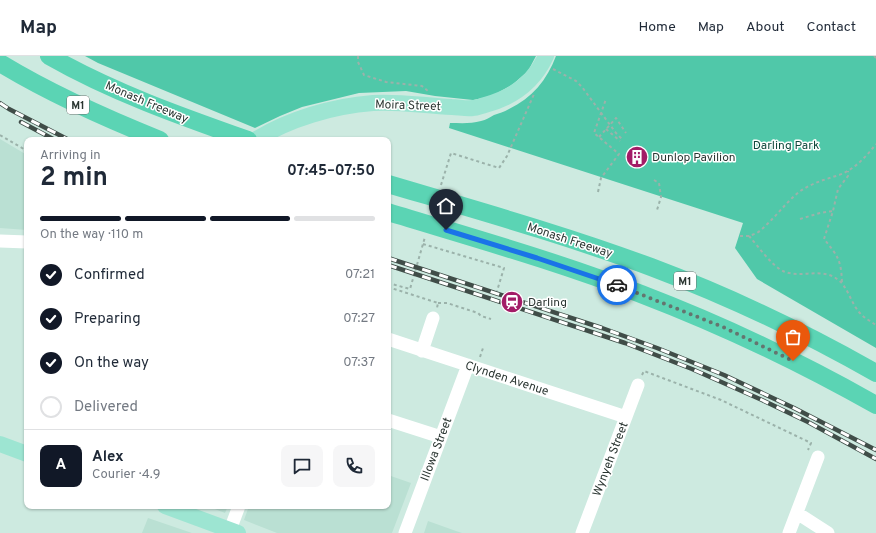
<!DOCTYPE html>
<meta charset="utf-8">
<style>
body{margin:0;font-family:Overpass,sans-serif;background:#f6f6f7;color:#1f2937;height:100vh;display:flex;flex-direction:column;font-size:15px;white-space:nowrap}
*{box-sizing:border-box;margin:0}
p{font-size:13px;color:#747a83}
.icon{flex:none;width:22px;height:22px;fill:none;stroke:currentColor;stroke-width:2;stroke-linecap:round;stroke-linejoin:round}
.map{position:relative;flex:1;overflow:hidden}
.drawer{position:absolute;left:24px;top:81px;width:367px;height:372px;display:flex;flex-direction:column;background:#fff;border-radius:8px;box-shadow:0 1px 3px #0004}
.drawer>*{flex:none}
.pin{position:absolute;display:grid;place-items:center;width:34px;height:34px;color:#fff;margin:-41px -17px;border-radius:50% 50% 50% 0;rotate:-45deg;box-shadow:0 0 4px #0007}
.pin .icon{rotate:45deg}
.courier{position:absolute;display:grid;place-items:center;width:40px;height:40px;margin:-20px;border:3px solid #1a73e8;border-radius:50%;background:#fff;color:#222;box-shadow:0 1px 5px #0007}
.head em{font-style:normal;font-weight:700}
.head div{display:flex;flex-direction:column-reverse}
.head{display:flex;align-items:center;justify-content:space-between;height:68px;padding:0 16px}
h1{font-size:26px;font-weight:700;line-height:30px}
.bar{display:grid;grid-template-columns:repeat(4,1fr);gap:6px 4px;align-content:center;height:48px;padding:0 16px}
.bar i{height:5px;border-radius:3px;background:#e0e1e3}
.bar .on{background:#111827}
.bar p{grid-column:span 4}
.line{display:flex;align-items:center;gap:10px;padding:0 16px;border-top:1px solid #e0e1e3}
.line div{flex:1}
.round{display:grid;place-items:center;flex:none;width:42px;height:42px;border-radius:8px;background:#f6f6f7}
ol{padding:0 16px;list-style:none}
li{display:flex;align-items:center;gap:12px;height:44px}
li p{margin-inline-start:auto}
li .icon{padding:4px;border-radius:50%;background:#111827;color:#fff;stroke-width:4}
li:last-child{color:#747a83}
li i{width:22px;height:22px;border:2px solid #e0e1e3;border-radius:50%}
header{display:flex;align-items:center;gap:24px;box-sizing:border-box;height:56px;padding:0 20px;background:#fff;border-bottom:1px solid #e0e1e3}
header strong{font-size:19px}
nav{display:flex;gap:22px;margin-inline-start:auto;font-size:14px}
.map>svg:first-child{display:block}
</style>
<header>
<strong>Map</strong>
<nav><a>Home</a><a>Map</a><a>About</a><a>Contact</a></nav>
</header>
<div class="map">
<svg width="876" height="477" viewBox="0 0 876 477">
<rect width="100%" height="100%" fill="#cdeae0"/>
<path fill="#bae0d3" d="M0,83L27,99V174L0,172Z
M388,419L411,427L392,477H277L244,464L249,450H388Z
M207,450H228L225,457Z
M148,462L192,477H142Z
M428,465L456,475L462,477H424Z"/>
<path fill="#50c8a9" d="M85,0H536L528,15L512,29L492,40L473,44L435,40L406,35L359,37L302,51L280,60L255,72L98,7Z
M556,0H876V292L757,223L735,192L743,167L449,72L450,67C460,67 471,68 481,65C486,64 490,61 494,59C499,57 504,56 509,53C532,42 547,24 556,0Z"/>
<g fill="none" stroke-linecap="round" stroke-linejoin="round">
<path stroke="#9bb2aa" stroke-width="2" stroke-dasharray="3 3" stroke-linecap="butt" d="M358,0V6L364,19L386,26L422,30L429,36
M874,0L876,2
M553,13L576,25L582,31L616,77L622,83
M606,73L620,85
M0,79L27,95
M599,81L616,62L626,77
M654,124L659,127L661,141L657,154
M441,129L451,97L499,112L507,100L534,38
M598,136L601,122L619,98L594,77L606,43
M800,163L820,157L833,155
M740,180H749L757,177C773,165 784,148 799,136C810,128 823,124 836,120C853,115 865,102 876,88
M749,180C758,190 771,209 783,215C800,223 821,211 837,223C847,229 851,247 859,256C864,262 870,265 876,269
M423,188L504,212L497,235
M842,226C841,204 838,200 824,183L833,155L838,133L848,120V115
M388,227L410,233L425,181
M388,231L438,247L437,252
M438,247H447L478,257L481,260L491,263
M480,301L483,292
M642,319L644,315L721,344L811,387L808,394"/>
<path stroke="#fff" stroke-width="13" d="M0,185L27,186
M388,283L626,361
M422,295L433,262
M388,364L441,381
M797,457L828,477
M230,474L239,450
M405,477L468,309
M582,477L638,329
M789,477L818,401"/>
<path stroke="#9de5d2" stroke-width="16" d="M255,84C289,63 333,50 373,47C399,45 425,50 452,51C458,51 466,53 473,52C477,52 481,50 485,49C512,42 534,26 546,0
M0,388L27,398
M165,450L238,477"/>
<path stroke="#5bd4b4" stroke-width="18" d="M49,0C112,36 180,60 248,84
M0,7C51,38 105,62 160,84
M388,128C476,154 565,179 651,211C728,240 804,276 876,317
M388,156C473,182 559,206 641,238C722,269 800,306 876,349"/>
<g stroke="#404d48" stroke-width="4.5">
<path id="rail" d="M0,47L9,53L69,84
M21,66L55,84
M388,202L602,272L657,292L724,319L794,352L876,394
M388,209L625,287L692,313L762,344L808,366L876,403"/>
</g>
<use href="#rail" stroke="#fff" stroke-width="3" stroke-dasharray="9" stroke-linecap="butt"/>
</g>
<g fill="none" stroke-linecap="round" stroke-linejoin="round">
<path stroke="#64756f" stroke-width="4" stroke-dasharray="0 7.2" d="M617,229L723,271L793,305"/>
<path stroke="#1a73e8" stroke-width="5" d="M446,174L537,202L617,229"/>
</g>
<defs>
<g id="building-disc" transform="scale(1.15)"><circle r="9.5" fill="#a31c67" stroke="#fff"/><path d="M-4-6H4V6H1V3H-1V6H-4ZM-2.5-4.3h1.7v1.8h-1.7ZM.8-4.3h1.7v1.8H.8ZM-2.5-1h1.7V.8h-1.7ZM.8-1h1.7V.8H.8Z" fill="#fff"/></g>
<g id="station-disc" transform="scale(1.15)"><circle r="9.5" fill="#a31c67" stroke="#fff"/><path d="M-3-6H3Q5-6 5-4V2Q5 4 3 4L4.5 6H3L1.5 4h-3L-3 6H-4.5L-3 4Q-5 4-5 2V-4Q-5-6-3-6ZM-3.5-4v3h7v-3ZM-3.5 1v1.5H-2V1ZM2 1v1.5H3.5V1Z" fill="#fff"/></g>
</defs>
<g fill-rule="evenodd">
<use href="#building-disc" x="637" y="101"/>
<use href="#station-disc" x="512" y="246"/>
</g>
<g text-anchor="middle" stroke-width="3" stroke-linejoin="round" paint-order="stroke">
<g fill="#fff" stroke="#6b7270" stroke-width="1">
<rect x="67" y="40" width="22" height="18" rx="3"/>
<rect x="674" y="216" width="22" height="18" rx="3"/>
</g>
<g font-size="11" font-weight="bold" fill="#2b3632">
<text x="78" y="53">M1</text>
<text x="685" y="229">M1</text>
</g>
<g font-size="12" fill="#2b3632" stroke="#fff">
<text transform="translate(147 46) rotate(23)" y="4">Monash Freeway</text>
<text transform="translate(408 49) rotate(2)" y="4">Moira Street</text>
<text transform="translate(570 184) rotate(18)" y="4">Monash Freeway</text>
<text transform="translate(507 322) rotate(18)" y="4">Clynden Avenue</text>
<text transform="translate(436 393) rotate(-69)" y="4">Illowa Street</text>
<text transform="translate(610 403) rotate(-69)" y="4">Wynyeh Street</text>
</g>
<g font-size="12" fill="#0e483b" stroke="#fff">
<text x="786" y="93">Darling Park</text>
</g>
<g font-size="12" fill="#2b3632" stroke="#fff" text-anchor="start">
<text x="652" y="105">Dunlop Pavilion</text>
<text x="528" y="250">Darling</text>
</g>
</g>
</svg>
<div class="pin" style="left:793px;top:305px;background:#ea580c"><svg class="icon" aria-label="bag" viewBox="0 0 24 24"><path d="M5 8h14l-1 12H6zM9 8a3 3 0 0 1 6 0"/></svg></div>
<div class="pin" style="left:446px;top:174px;background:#1f2937"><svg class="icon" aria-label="home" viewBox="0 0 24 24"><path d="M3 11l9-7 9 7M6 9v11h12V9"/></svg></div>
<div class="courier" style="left:617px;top:229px"><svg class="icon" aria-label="car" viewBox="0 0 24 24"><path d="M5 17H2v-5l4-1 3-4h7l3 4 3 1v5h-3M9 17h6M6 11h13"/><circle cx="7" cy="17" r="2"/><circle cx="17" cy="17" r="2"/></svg></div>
<section class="drawer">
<div class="head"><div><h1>2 min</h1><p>Arriving in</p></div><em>07:45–07:50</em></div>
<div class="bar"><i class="on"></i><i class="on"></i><i class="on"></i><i></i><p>On the way · 110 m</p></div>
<ol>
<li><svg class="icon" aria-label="check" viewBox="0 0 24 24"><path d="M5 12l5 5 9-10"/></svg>Confirmed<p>07:21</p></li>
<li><svg class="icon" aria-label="check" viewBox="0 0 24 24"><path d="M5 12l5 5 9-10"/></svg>Preparing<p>07:27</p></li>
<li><svg class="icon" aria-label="check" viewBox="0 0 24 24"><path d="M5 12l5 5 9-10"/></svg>On the way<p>07:37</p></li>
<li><i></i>Delivered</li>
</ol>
<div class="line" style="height:72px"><b class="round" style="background:#111827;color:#fff">A</b><div><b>Alex</b><p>Courier · 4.9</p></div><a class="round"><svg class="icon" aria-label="chat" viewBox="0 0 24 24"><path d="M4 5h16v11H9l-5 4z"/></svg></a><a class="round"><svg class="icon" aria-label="phone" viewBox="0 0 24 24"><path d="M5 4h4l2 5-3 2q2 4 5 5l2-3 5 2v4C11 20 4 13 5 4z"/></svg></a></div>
</section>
</div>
